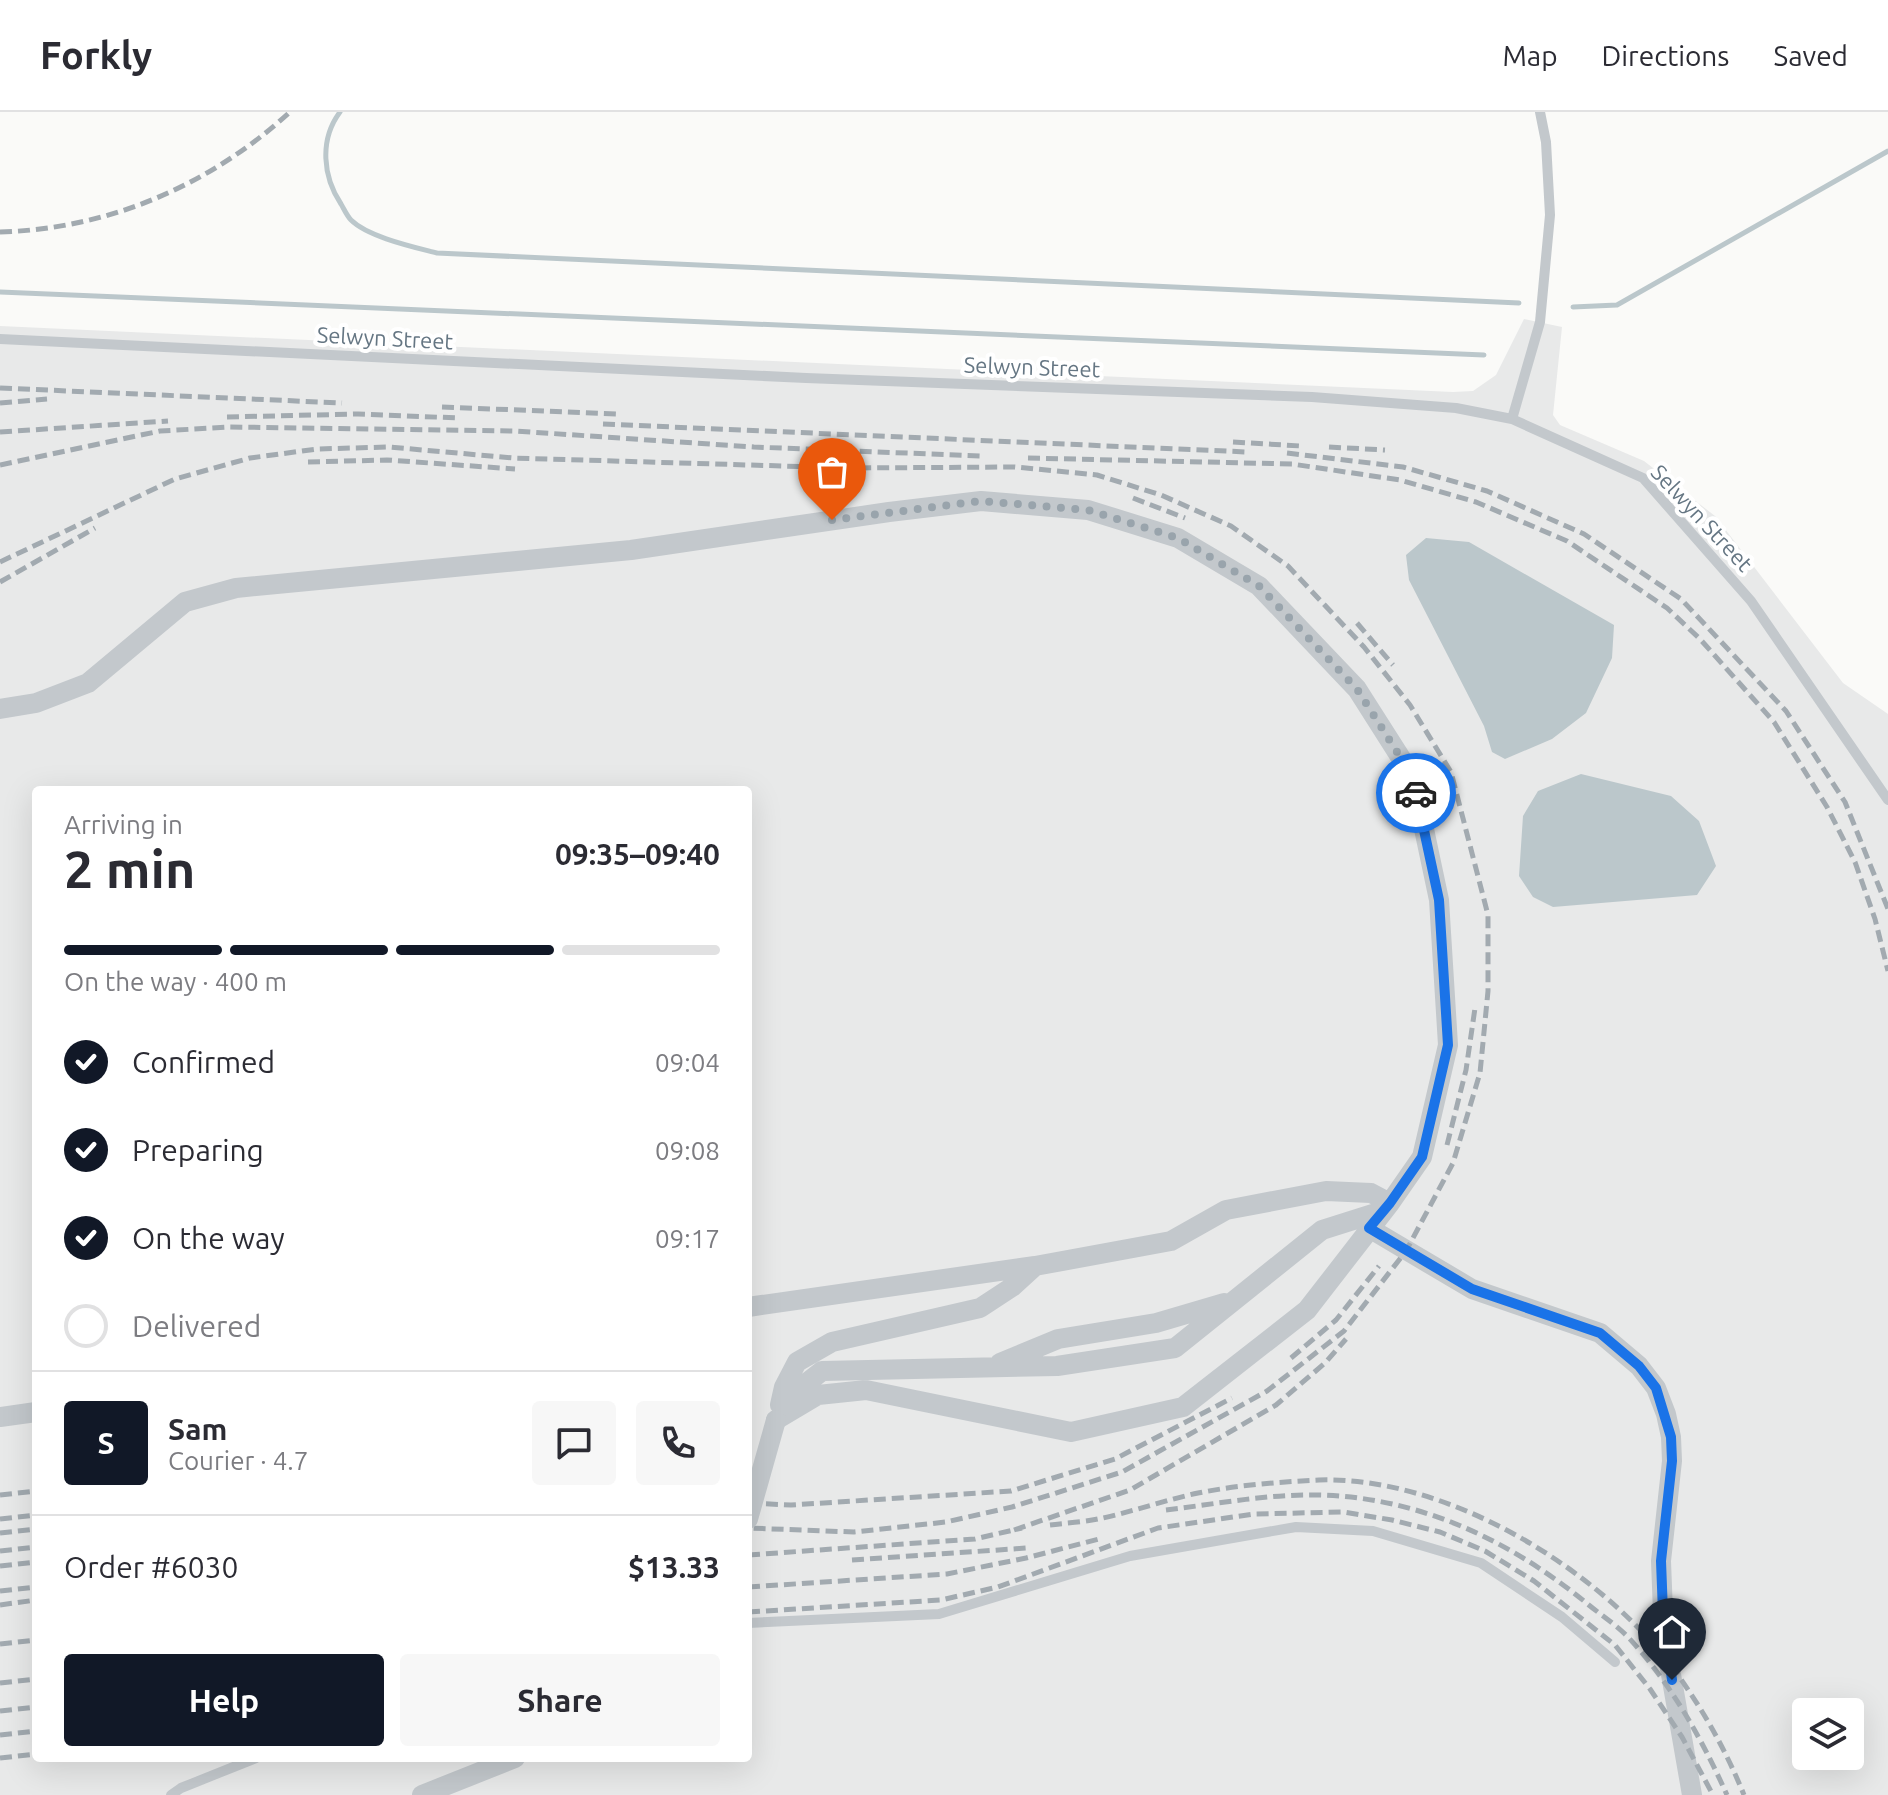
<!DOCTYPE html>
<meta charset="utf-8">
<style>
body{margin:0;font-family:Ubuntu,sans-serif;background:#f7f7f7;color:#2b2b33;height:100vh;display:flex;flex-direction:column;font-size:30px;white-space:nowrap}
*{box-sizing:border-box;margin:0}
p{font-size:26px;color:#7c7c81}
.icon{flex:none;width:44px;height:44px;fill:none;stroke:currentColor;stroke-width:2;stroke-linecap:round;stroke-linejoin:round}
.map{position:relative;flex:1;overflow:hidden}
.side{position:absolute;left:32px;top:674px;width:720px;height:976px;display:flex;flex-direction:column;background:#fff;border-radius:8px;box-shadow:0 8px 32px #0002}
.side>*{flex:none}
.buttons{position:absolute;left:1792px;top:1586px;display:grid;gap:16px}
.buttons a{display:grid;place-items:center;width:72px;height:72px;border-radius:8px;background:#fff;box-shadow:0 8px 32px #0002;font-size:40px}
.pin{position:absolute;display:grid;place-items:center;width:68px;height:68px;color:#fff;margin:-82px -34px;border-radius:50% 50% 50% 0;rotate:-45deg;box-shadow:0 0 8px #0007}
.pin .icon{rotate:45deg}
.courier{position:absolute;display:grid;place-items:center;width:80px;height:80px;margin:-40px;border:6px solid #1a73e8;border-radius:50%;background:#fff;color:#222;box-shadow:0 2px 10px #0007}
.overview em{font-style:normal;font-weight:700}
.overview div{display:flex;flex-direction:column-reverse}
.overview{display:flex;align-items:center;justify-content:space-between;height:136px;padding:0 32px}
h1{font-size:52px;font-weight:700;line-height:60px}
.bar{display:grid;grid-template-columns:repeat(4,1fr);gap:12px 8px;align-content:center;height:96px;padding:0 32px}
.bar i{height:10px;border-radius:6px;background:#e1e1e2}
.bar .on{background:#111827}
.bar p{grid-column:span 4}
.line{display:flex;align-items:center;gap:20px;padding:0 32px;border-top:2px solid #e1e1e2}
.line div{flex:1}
.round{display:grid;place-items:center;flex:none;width:84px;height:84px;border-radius:8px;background:#f7f7f7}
ol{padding:0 32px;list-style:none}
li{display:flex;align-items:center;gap:24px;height:88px}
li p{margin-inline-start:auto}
li .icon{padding:8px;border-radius:50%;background:#111827;color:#fff;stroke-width:4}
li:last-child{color:#7c7c81}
li i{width:44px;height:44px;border:4px solid #e1e1e2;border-radius:50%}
.action{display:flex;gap:16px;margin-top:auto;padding:16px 32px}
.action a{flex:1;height:92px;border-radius:8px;background:#111827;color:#fff;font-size:32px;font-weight:700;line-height:92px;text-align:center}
.action a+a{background:#f7f7f7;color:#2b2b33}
header{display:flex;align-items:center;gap:48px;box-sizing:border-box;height:112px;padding:0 40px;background:#fff;border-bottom:2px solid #e1e1e2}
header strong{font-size:38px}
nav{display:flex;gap:44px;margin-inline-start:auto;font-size:28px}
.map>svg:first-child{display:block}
</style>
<header>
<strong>Forkly</strong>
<nav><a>Map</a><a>Directions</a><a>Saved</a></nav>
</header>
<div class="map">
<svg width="1888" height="1683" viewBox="0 0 1888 1683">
<rect width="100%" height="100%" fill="#fafaf8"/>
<path fill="#e8e9e9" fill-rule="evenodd" d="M1524,207L1562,215L1553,303L1560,313L1644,349L1715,404L1843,571L1888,602V1683H0V214L1453,280L1473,279L1496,263ZM36,678H748V1646H36ZM1806,1600H1850V1644H1806Z"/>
<path fill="#bbc7cb" d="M1426,426L1469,430L1614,513L1612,546L1586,601L1552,627L1505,647L1492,640L1484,614L1409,468L1406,443Z
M1581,662L1671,684L1699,709L1716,754L1697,783L1553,795L1533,785L1519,764L1523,704L1538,679Z"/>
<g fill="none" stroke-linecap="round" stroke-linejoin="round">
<path stroke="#bbc7cb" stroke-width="5" d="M340,0C319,28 323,65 341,92C344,97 347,104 351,108C368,125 414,135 437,141L1519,191
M0,180L1484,243
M1573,195L1617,193L1888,39"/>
<path stroke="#c3c8cc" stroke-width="10" d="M0,227L806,266L1312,285L1456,296L1512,307L1643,366L1751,489L1888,688
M1512,307L1540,210L1550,103L1546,30L1540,0
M748,1511L939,1502L1130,1444L1296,1415L1373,1419L1481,1451L1562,1505L1615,1550
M171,1683L181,1676L256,1646"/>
<path stroke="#c3c8cc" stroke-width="20" d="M0,597L36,591L88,571L185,490L236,476L631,438L889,400L981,389L1088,398L1178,426L1259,474L1357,577L1413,665L1439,788L1448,933L1422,1045L1390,1091L1307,1198L1183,1295L1071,1320L866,1278L818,1283L776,1308
M1369,1116L1472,1177L1600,1221L1639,1254L1656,1276L1666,1302L1671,1325L1672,1349L1661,1449L1663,1501L1669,1551L1692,1683
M748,1195L1035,1154L1171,1129L1226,1098L1326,1079L1371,1081L1390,1091
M1000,1251L1058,1227L1156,1211L1224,1191
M781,1291L822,1259L1057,1254L1175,1236L1322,1118L1382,1099
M780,1293L784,1275L797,1250L832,1230L980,1196L1012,1175L1035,1154
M0,1305L36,1300
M422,1683L515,1646"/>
<path stroke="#a2aab0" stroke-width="5" stroke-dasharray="12 6" stroke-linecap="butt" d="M0,120C109,117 210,73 290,0
M0,276L342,291
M0,291L47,287
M442,295L618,302
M227,305L358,302L459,306
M603,312L1247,340
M0,320L168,309
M1233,330L1301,334
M1329,335L1385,338
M1287,341L1403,355L1487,379L1584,422L1681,487L1786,599L1845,690L1888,797
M1028,346L1292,352L1400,368L1476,390L1567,429L1667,496L1700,527L1774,610L1827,695L1855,750L1875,807L1888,859
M308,350L387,348L515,357
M0,353L160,319L230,315L515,319L754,335L980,344
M1133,386L1185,406
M0,450L175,367L250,346L317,337L389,335L513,346L850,356L1015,355L1097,363L1161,383L1231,414L1288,454L1364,535L1410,593L1451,660L1488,803V879L1480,961L1453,1051L1406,1139L1344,1219L1267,1279L1122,1360L1012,1395L946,1410L854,1420L748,1416
M0,470L95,416
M1357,511L1393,553
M1447,1033L1466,958L1475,896
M1291,1246L1336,1208L1379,1154
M0,1383L36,1379
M748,1391L791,1393L1011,1379L1115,1347L1232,1286
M1166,1398C1216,1392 1267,1382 1318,1383C1418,1385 1507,1427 1584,1489C1598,1501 1614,1511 1627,1524C1670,1570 1701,1625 1727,1683
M0,1407L36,1403
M1050,1413C1066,1411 1083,1410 1098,1407C1132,1400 1165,1388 1198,1381C1238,1373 1279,1370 1319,1368C1445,1364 1594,1454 1669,1551C1700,1592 1725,1636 1744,1683
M1014,1418L1130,1378L1276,1293L1325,1251L1346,1227
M0,1421L36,1417
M0,1439L36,1435
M748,1443L975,1427L1022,1416
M852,1448L1027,1436
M0,1454L36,1450
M748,1475L947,1462L1026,1446L1103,1426
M0,1479L36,1475
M0,1493L36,1488
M748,1500L941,1488L998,1475L1158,1416L1254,1402L1343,1400L1392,1408L1440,1420L1485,1439L1534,1469L1615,1533L1650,1577L1682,1625L1713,1683
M0,1532L36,1528
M0,1571L36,1567
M0,1599L36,1595
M0,1623L36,1619
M0,1646L36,1642"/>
<path stroke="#c3c8cc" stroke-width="20" d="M748,1407L776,1308"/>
</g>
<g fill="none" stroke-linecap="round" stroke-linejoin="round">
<path stroke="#99a4ac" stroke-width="8" stroke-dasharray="0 14.4" d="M832,408L981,389L1088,398L1178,426L1259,474L1357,577L1413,665L1416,681"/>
<path stroke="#1a73e8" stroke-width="10" d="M1416,681L1439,788L1448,933L1422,1045L1390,1091L1369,1116L1472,1177L1600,1221L1639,1254L1656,1276L1671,1325L1672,1349L1661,1449L1663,1501L1672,1568"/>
</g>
<g text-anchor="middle" stroke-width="8" stroke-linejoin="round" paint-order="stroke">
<g font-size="22" fill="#657683" stroke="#fff">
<text transform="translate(385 226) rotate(3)" y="8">Selwyn Street</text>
<text transform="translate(1032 255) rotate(2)" y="8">Selwyn Street</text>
<text transform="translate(1702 406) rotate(47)" y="8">Selwyn Street</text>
</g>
</g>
</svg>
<div class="buttons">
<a><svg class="icon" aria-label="layers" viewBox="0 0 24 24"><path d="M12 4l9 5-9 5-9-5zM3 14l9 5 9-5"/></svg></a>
</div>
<div class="pin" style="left:832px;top:408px;background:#ea580c"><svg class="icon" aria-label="bag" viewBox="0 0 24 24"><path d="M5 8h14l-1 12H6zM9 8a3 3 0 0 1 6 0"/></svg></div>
<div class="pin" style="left:1672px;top:1568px;background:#1f2937"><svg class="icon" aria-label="home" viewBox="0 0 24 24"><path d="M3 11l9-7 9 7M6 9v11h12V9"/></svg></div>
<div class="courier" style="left:1416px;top:681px"><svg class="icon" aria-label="car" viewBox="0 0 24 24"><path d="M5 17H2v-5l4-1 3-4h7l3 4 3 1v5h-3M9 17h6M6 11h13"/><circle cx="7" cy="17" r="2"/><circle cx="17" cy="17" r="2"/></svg></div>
<section class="side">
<div class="overview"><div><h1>2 min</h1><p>Arriving in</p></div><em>09:35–09:40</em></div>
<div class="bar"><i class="on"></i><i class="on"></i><i class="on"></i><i></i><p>On the way · 400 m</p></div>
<ol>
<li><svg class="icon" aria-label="check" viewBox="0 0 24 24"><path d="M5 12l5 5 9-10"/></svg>Confirmed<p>09:04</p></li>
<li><svg class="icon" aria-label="check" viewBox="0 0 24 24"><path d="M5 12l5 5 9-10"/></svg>Preparing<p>09:08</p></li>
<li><svg class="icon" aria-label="check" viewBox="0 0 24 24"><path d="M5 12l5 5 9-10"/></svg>On the way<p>09:17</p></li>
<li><i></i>Delivered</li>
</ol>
<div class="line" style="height:144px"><b class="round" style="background:#111827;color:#fff">S</b><div><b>Sam</b><p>Courier · 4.7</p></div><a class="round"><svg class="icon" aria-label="chat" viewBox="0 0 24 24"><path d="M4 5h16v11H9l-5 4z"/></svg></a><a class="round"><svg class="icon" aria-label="phone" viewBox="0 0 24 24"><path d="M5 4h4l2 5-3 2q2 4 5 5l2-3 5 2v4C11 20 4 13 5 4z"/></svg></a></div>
<div class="line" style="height:104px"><div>Order #6030</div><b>$13.33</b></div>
<div class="action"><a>Help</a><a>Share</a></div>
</section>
</div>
